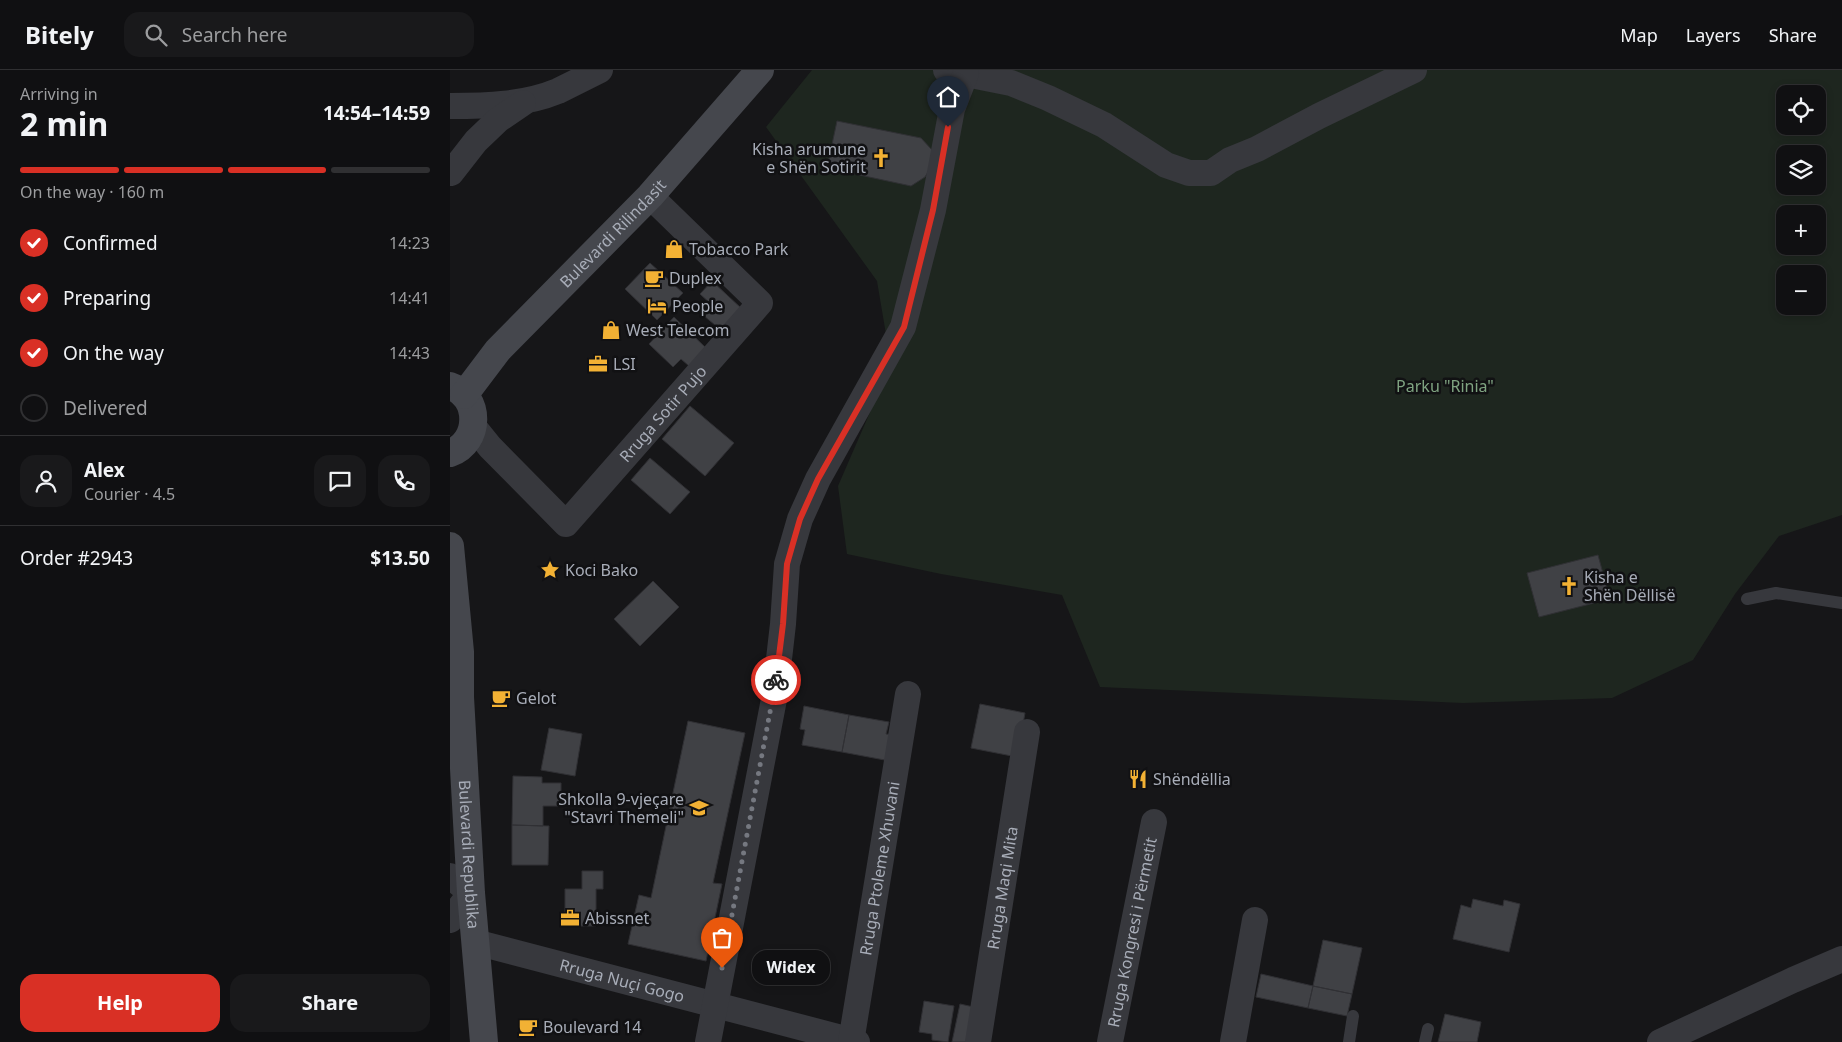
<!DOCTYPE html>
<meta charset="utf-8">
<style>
body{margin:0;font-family:"Noto Sans",sans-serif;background:#19191b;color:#f1f3f6;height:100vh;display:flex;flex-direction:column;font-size:19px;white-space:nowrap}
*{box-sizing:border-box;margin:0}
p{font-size:16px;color:#9c9d9f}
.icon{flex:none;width:28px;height:28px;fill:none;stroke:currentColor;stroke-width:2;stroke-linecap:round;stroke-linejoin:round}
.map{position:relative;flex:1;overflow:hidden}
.sheet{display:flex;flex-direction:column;background:#101012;width:450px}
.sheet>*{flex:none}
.tools{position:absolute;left:1326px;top:15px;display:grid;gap:10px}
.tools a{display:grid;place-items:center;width:50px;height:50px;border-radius:10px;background:#101012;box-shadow:0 2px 8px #0003,0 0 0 1px #303032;font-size:25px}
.pin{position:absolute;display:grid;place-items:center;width:42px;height:42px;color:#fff;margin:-51px -21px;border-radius:50% 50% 50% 0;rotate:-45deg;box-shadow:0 0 5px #0007}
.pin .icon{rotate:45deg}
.courier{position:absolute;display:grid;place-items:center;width:50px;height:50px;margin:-25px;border:4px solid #d93025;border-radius:50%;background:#fff;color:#222;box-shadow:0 1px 6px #0007}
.bubble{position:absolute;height:35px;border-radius:15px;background:#101012;box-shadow:0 2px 8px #0003,0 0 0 1px #303032;font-size:16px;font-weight:700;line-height:35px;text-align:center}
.head em{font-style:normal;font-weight:700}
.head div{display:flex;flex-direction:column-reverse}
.head{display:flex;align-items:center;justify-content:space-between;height:85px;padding:0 20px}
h1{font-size:32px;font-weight:700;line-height:38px}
.bar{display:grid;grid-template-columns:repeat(4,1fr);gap:8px 5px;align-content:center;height:60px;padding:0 20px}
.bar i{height:6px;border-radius:4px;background:#303032}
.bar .active{background:#d93025}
.bar p{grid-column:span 4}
.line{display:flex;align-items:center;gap:12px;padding:0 20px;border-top:1px solid #303032}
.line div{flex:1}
.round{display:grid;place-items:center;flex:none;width:52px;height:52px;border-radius:15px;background:#19191b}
ol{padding:0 20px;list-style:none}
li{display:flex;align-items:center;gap:15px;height:55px}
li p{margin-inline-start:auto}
li .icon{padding:5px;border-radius:50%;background:#d93025;color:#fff;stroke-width:4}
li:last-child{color:#9c9d9f}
li i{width:28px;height:28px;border:2px solid #303032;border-radius:50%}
.action{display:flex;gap:10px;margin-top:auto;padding:10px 20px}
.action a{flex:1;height:58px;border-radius:15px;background:#d93025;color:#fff;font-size:20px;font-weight:700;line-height:58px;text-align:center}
.action a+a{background:#19191b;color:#f1f3f6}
header{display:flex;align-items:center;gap:30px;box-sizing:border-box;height:70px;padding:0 25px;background:#101012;border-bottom:1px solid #303032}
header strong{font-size:24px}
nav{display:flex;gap:28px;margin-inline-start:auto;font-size:18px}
.search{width:350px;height:45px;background:#19191b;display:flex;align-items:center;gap:12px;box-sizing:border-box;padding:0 18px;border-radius:15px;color:#9c9d9f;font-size:19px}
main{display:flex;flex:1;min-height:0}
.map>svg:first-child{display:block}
</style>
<header>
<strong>Bitely</strong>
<div class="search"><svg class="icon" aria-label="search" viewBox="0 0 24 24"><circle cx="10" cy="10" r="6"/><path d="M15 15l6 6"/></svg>Search here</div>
<nav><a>Map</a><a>Layers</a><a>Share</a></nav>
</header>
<main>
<section class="sheet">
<div class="head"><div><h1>2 min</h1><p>Arriving in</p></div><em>14:54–14:59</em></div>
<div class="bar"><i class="active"></i><i class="active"></i><i class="active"></i><i></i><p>On the way · 160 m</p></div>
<ol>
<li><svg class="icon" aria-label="check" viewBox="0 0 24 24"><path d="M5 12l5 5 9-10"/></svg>Confirmed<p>14:23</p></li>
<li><svg class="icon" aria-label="check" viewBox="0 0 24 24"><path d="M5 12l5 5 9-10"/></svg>Preparing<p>14:41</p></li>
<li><svg class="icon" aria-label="check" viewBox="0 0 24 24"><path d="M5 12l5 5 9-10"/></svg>On the way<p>14:43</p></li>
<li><i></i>Delivered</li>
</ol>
<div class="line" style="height:90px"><a class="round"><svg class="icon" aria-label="person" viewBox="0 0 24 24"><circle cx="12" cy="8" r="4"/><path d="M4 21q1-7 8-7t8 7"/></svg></a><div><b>Alex</b><p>Courier · 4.5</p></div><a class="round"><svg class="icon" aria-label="chat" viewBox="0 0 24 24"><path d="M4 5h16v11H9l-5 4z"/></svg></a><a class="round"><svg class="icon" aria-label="phone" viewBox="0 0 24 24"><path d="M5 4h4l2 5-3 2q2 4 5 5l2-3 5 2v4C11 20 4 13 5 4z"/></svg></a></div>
<div class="line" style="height:65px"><div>Order #2943</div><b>$13.50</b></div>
<div class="action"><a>Help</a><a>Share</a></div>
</section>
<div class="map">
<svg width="1392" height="972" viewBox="0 0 1392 972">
<rect width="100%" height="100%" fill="#161618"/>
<path fill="#1e261f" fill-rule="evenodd" d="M362,0H1392V445L1329,466L1285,524L1243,590L1162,628L1013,633L650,617L612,525L491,504L397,484L388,416L441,294L427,211L316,57ZM1335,24H1368V56H1335ZM1335,84H1368V116H1335ZM1335,144H1368V176H1335ZM1335,204H1368V236H1335Z"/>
<path fill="#404145" stroke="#303034" d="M387,51L471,68L482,80V95L475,107L461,116L377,98Z
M200,193L233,223L207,250L175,219Z
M262,211L291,238L271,260L253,245L262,235L250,224Z
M224,247L256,278L239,296L231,289L223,297L199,274Z
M240,336L284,373L255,406L212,369Z
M200,388L240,422L220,444L181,410Z
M1148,485L1160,529L1089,547L1077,503Z
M203,511L229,537L190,576L164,549Z
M530,634L575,643L567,687L521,678Z
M354,636L399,645L392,682L352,675L355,660L350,659Z
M399,645L439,652L436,664L445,665L440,691L392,682Z
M238,651L295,663L263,813L272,814L256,891L178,874L189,825L201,828Z
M99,658L132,664L125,706L91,700Z
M63,706L92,707V713H111V736H93V756L62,755Z
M62,755L99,756L98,795H62Z
M132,801H153V819H146V856H115V819H132Z
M1023,829L1053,836L1054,830L1070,834L1059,882L1003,869L1011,835L1021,838Z
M873,870L912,878L902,924L863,916Z
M811,904L863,916L858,938L806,927Z
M863,916L902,924L897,946L858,938Z
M474,931L504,936L498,972L482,970V964L469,962Z
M510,934L528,938L521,972H502Z
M995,944L1031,952L1027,972H988Z"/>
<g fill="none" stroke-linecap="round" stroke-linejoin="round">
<path stroke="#37383d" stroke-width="12" d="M1297,529L1326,523L1392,533
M899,972L903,946
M975,972L978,959"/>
<g stroke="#37383d" stroke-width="26">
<path d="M496,0L561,13L598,28L654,55L716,95L739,103H761L780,90L807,79L869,46L964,0"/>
<path d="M0,36C36,36 74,35 108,21C122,14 136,7 150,0"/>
<path d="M1,103L26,71L48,50L73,33"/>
<path id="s1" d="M23,356L40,377L116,454L310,233L200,126"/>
<path d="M0,806L21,823L0,850"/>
<path id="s2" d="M25,872L407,972"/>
<path d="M258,972L325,624L333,554L337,494L350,449L368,409L453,257L483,140L502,39L516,3"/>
<path id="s3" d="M401,972L458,624"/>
<path id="s4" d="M528,972L577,662"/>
<path id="s5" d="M660,972L704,752"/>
<path d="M783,972L805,850"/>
<path d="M1210,972L1343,910L1392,889"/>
</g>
<g stroke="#45474d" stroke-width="28">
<path d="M0,316C31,326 31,372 0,383"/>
<path id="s6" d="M14,325L48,280L200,126L310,0"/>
<path id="s7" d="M0,476L10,582V627L21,823L34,972"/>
</g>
</g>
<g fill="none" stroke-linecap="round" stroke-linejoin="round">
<path stroke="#757880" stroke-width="5" stroke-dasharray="0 9" d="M272,898L326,610"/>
<path stroke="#d93025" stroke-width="6" d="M326,610L333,554L337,494L350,449L368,409L454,257L483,140L498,57"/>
</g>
<defs>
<g id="church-bare" transform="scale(1.5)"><path d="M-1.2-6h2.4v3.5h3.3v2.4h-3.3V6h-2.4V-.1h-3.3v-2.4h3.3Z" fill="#f2b134" stroke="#111113" stroke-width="2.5" paint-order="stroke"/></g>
<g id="shop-bare" transform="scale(1.5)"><path d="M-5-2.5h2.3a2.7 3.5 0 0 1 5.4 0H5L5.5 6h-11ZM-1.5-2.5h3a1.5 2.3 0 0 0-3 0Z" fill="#f2b134" stroke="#111113" stroke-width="2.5" paint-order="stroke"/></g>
<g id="cafe-bare" transform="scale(1.5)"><path d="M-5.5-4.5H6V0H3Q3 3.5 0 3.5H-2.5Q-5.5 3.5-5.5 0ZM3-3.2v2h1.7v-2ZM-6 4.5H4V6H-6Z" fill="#f2b134" stroke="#111113" stroke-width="2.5" paint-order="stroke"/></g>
<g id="hotel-bare" transform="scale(1.5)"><path d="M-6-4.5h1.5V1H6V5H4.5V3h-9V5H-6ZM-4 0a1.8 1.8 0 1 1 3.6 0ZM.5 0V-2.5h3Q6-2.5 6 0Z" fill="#f2b134" stroke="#111113" stroke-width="2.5" paint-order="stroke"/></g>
<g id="office-bare" transform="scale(1.5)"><path d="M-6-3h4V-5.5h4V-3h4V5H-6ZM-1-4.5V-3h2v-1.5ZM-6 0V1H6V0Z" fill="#f2b134" stroke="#111113" stroke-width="2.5" paint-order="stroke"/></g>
<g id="sight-bare" transform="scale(1.5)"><path d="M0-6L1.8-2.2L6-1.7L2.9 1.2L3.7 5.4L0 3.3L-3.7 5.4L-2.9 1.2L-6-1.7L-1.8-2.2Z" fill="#f2b134" stroke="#111113" stroke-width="2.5" paint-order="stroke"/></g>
<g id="restaurant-bare" transform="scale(1.5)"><path d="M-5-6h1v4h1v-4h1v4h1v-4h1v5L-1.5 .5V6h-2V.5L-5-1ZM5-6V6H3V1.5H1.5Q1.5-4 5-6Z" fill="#f2b134" stroke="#111113" stroke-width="2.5" paint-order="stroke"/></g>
<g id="school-bare" transform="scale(1.5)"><path d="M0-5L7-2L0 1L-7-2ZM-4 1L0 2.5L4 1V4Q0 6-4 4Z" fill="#f2b134" stroke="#111113" stroke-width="2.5" paint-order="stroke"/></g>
</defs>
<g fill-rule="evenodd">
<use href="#church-bare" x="431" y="88"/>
<use href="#shop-bare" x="224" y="179"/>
<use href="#cafe-bare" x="204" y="208"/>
<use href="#hotel-bare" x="207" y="236"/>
<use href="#shop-bare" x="161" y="260"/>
<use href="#office-bare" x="148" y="294"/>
<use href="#sight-bare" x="100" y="500"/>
<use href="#church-bare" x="1119" y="516"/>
<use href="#cafe-bare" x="51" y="628"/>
<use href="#restaurant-bare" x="688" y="709"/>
<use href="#school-bare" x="249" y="738"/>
<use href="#office-bare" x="120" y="848"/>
<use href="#cafe-bare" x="78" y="957"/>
</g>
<g text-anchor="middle" stroke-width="5" stroke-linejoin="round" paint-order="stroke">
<g font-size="16" fill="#a8adb8" stroke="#111113" text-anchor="start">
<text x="416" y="85" text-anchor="end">Kisha arumune<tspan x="416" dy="18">e Shën Sotirit</tspan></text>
<text x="239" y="185">Tobacco Park</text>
<text x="219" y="214">Duplex</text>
<text x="222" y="242">People</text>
<text x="176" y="266">West Telecom</text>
<text x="163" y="300">LSI</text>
<text x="115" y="506">Koci Bako</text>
<text x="1134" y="513">Kisha e<tspan x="1134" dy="18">Shën Dëllisë</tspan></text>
<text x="66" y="634">Gelot</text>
<text x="703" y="715">Shëndëllia</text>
<text x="234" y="735" text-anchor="end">Shkolla 9-vjeçare<tspan x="234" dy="18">"Stavri Themeli"</tspan></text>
<text x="135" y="854">Abissnet</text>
<text x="93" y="963">Boulevard 14</text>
</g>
<g font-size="16" fill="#a8adb8" stroke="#111113">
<text dy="6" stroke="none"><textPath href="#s6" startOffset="220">Bulevardi Rilindasit</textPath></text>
<text dy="6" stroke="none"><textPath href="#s1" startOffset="282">Rruga Sotir Pujo</textPath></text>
<text dy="6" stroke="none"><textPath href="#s7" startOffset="309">Bulevardi Republika</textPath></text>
<text dy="6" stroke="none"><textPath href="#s3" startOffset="176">Rruga Ptoleme Xhuvani</textPath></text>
<text dy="6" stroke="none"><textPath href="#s4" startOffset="156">Rruga Maqi Mita</textPath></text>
<text dy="6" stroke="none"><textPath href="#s5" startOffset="112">Rruga Kongresi i Përmetit</textPath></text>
<text dy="6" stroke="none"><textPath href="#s2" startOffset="152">Rruga Nuçi Gogo</textPath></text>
</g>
<g font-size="16" fill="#7fa381" stroke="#111113">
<text x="995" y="322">Parku "Rinia"</text>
</g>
</g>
</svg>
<div class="tools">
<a><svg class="icon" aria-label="locate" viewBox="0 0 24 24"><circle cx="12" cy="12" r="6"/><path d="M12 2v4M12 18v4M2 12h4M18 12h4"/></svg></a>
<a><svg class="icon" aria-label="layers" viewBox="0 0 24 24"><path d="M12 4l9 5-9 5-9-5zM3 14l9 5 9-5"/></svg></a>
<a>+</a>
<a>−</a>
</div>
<div class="pin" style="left:272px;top:898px;background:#ea580c"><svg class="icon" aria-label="bag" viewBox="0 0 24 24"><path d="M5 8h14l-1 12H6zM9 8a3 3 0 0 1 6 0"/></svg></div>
<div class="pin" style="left:498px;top:57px;background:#1f2937"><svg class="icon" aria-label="home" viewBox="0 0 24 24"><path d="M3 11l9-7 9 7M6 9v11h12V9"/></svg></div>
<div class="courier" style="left:326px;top:610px"><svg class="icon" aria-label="bike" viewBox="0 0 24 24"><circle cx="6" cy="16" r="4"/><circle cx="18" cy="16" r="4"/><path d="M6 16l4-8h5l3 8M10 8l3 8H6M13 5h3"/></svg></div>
<div class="bubble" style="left:302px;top:880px;width:78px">Widex</div>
</div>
</main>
